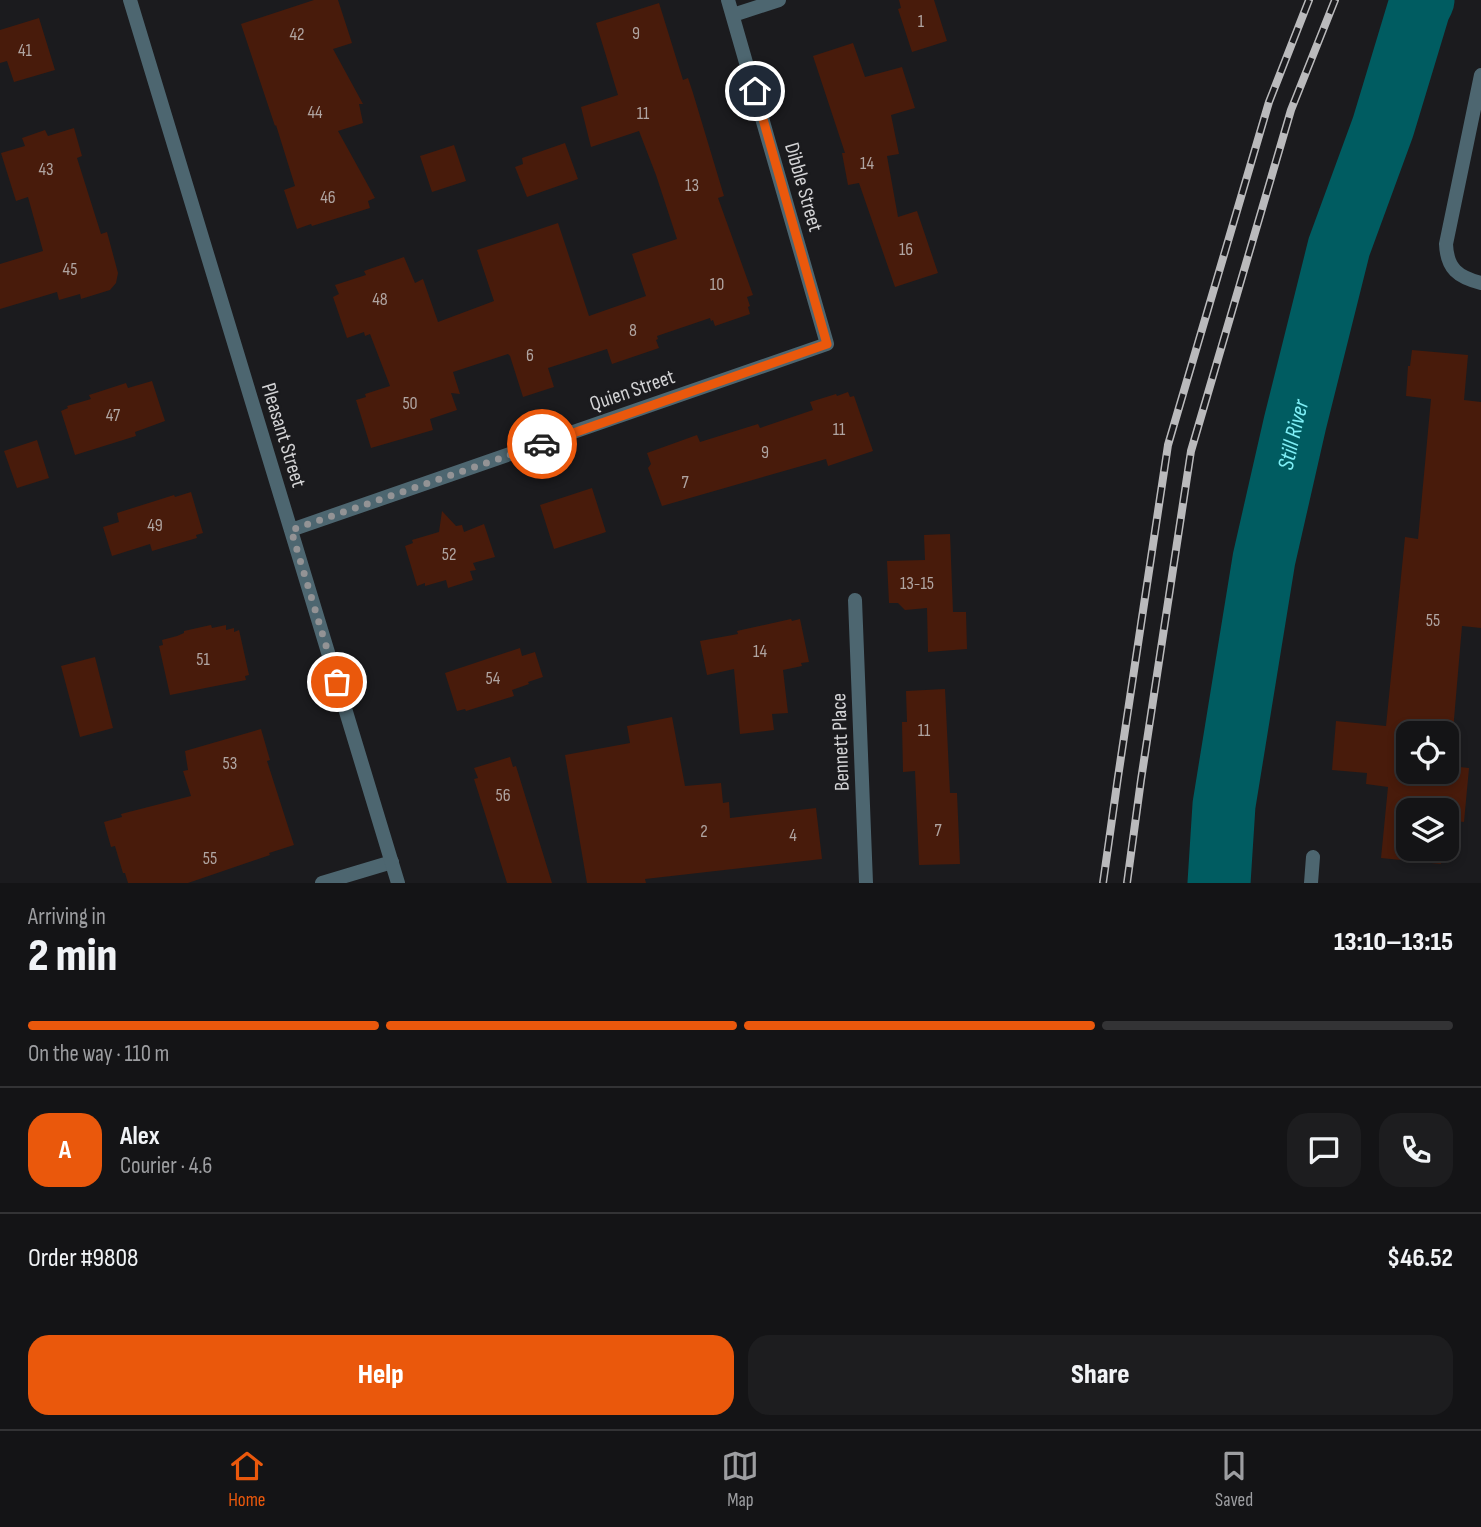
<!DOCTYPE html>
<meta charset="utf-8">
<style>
body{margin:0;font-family:"Sofia Sans Condensed",sans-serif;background:#1d1d1f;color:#f1f3f6;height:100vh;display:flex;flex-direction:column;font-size:26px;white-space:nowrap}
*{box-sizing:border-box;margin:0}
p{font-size:23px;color:#9d9ea1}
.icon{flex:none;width:38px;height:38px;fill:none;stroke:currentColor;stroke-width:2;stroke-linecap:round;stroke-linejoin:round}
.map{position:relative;height:883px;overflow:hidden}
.panel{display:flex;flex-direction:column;background:#141416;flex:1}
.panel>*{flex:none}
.fabs{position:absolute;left:1396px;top:721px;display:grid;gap:14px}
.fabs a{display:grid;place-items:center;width:63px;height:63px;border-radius:14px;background:#141416;box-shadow:0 4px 10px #0003,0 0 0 2px #333335;font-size:35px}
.pin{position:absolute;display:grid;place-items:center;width:60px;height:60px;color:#fff;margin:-30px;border:4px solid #fff;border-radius:50%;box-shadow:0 2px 7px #0007}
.courier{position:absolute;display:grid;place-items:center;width:70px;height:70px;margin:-35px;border:5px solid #ea580c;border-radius:50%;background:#fff;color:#222;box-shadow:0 2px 9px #0007}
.overview em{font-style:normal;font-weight:800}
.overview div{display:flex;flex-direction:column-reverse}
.overview{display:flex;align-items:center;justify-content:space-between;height:119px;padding:0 28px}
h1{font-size:46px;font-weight:800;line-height:52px}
.bar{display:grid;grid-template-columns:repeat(4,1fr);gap:10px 7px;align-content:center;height:84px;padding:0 28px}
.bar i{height:9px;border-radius:5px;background:#333335}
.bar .active{background:#ea580c}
.bar p{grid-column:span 4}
.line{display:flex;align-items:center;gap:18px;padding:0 28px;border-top:2px solid #333335}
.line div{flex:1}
.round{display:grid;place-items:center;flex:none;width:74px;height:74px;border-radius:21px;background:#1d1d1f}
.button{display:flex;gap:14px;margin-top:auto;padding:14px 28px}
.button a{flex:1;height:80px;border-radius:21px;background:#ea580c;color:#fff;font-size:28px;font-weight:800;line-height:80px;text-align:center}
.button a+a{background:#1d1d1f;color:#f1f3f6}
.tab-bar{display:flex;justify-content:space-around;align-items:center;height:98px;border-top:2px solid #333335;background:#141416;font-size:19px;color:#9d9ea1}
.tab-bar a{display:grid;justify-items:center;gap:4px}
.tab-bar .active{color:#ea580c}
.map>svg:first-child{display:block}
</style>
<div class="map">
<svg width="1481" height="883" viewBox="0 0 1481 883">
<rect width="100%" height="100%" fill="#1b1b1e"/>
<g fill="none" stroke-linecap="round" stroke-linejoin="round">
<path stroke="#005c61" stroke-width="63" id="s1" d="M1219,883L1224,805L1264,559L1295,423L1339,247L1383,127L1419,8L1423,0"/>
</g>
<path fill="#481b0b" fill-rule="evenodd" d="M314,0H338L352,43L333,49L363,104H359L363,123L338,131L375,198L368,201L370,208L312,226L311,224L297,229L284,190L295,186L276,125L275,126L241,24Z
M899,0H934L947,41L912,52L898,9L901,8Z
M659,3L683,80L688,78L693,93L724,196L718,198L753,295L747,297L750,306L748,307L750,314L715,326L713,320L711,321L710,318L657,336L658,339L656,340L659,348L612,364L607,349L548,368L554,387L523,397L510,356L508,354L453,372L460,394L451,393L457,410L430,419L433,430L371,448L356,400L366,397L365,394L390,386L370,334L365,336L364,332L347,338L333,297L339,294L335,285L366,275L364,271L404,257L415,283L423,279L438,322L494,301L477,250L558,223L589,316L646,296L632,254L677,239L656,175L639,131L591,147L581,107L618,95L596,23Z
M39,18L55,70L14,82L7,61L0,63V30Z
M853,43L865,77L902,67L915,108L891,115L899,154L887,156L898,217L917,211L938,273L895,287L859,183L848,185L842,153H845L813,56Z
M74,128L82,156L77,158L101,234L107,232L118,273L116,283L110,290L81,299L80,294L59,300L57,292L0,309V264L43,251L28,197L16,201L1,153L25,146L22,138L45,130L48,136Z
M565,143L578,179L527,197L515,167L523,164L522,158Z
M454,145L466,181L432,192L420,156Z
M1412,350L1468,355L1464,400L1481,402V628L1462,626L1450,766L1469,768L1464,822L1447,820V810H1409V849H1442L1441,864L1381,858L1388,787L1366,784L1367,773L1332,770L1336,721L1386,726L1405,537L1418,539L1431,399L1406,396L1408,366H1410ZM1409,733H1447V772H1409Z
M152,381L165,421L135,432L136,436L75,455L61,411L68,408L67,406L91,399L89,395L126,383L128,388Z
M848,392L850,397L854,396L873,451L828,466L826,459L662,506L648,468L651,464L647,453L697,435L700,442L758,424L760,428L813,410L810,402L836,394L837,396Z
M37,440L49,478L17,488L4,451Z
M592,488L606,532L554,549L540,505Z
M191,492L203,533L196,535L197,538L152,551L150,544L112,556L103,527L119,522L117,513L174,495L175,497Z
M442,511L456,526L462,525L464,532L484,524L495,557L473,563L476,570L470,571L473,580L448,588L446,580L425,586V583L417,586L405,546L413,543L412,540L439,532Z
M950,534L953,612H966L967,649L928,652L927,608L905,610L898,603H889L887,561L925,560L924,535Z
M791,619L792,621L800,619L809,662L801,663L802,666L783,670L788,713L772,714L774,730L740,734L734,669L707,675L700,641L738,634L737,631Z
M211,625L212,628L226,625V630L234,628V632L239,630L249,675L245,676L246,680L170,695L159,646L163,645L162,640L177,636L184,633V631Z
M520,648L522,656L535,652L543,677L528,682L529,684L512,690L514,696L466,711L465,709L457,711L445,673Z
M95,657L113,728L80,737L61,666Z
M945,689L950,793H957L960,864L919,865L915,771L903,772L902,722H907L906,691Z
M672,717L685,786L721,783L723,803L729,802L730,818L816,808L822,859L645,879L646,883H587L565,755L630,743L627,726Z
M261,729L270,760L267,761L294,845L269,853L270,855L188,883H128L125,873H123L115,846L111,847L104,822L122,817L121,814L191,796L183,771L188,770L185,751Z
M510,757L513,767L516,766L552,883H507L474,779L478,778L474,768Z"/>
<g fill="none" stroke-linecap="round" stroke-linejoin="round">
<path stroke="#4d6670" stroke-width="14" d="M1481,75L1446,244C1447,269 1458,277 1481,283
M322,883L392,862
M1311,883L1313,857"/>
<path stroke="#4d6670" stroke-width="14" d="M130,0L398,883
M733,15L779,0
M291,530L827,344L728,0
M855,600L866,883"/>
<g stroke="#bababc" stroke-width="8">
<path id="rail" d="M1103,883L1118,777L1168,445L1269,102L1309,0
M1127,883L1141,780L1191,451L1291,110L1335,0"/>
</g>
<use href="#rail" stroke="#1b1b1e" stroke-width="5" stroke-dasharray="16" stroke-linecap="butt"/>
</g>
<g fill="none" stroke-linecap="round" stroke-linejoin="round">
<path stroke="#939395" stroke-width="7" stroke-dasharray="0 12.6" d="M337,682L291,530L542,444"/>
<path stroke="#ea580c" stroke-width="9" d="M542,444L827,344L755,91"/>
</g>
<g text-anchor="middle" stroke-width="5" stroke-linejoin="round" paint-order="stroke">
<g font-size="18" fill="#b0a5a2">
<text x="921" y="27">1</text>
<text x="636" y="39">9</text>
<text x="297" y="40">42</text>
<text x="25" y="56">41</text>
<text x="315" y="118">44</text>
<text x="643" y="119">11</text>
<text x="867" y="169">14</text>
<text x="46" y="175">43</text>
<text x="692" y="191">13</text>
<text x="328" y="203">46</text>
<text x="906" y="255">16</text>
<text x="70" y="275">45</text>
<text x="717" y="290">10</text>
<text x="380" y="305">48</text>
<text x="633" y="336">8</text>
<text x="530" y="361">6</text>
<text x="410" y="409">50</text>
<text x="113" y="421">47</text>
<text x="839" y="435">11</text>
<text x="765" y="458">9</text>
<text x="685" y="488">7</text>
<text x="155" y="531">49</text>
<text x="449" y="560">52</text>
<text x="917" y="589">13-15</text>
<text x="1433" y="626">55</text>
<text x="760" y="657">14</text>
<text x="203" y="665">51</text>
<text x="493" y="684">54</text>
<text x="924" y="736">11</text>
<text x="230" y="769">53</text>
<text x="503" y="801">56</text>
<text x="938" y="836">7</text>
<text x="704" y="837">2</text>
<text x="793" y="841">4</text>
<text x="210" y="864">55</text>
</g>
<g font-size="21" fill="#d3d3d5" stroke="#1b1b1e">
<text transform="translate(804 187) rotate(74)" y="7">Dibble Street</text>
<text transform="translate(632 390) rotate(-19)" y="7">Quien Street</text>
<text transform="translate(284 435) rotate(73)" y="7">Pleasant Street</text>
<text transform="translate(840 742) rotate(-92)" y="7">Bennett Place</text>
</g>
<g font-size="23" font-style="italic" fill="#7eeff6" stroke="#1b1b1e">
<text dy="8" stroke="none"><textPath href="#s1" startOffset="455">Still River</textPath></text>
</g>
</g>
</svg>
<div class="fabs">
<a><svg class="icon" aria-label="locate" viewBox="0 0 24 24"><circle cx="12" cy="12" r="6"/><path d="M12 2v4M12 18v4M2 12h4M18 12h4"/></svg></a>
<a><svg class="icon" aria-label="layers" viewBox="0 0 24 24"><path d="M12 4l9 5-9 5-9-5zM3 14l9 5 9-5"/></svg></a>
</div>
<div class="pin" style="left:337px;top:682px;background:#ea580c"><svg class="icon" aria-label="bag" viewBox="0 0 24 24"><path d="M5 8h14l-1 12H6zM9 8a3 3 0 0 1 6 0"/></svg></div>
<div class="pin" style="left:755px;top:91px;background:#1f2937"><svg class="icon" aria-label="home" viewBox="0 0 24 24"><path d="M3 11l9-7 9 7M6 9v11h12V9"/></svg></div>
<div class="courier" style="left:542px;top:444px"><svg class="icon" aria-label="car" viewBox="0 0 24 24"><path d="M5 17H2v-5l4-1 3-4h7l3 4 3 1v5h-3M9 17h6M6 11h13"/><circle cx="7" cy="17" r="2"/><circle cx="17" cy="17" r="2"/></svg></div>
</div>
<section class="panel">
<div class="overview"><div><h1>2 min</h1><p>Arriving in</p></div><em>13:10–13:15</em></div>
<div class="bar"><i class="active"></i><i class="active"></i><i class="active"></i><i></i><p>On the way · 110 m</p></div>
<div class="line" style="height:126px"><b class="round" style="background:#ea580c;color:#fff">A</b><div><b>Alex</b><p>Courier · 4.6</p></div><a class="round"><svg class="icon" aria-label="chat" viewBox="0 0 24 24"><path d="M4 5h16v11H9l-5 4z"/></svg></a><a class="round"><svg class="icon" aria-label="phone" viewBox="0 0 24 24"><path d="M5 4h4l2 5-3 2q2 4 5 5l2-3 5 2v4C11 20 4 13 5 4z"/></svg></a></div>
<div class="line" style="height:91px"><div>Order #9808</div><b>$46.52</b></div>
<div class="button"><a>Help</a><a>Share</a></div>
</section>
<nav class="tab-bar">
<a class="active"><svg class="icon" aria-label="home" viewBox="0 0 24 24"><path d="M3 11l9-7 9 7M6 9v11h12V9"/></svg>Home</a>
<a><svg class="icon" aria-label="map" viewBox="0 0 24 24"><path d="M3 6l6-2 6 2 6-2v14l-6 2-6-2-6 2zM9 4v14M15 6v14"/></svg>Map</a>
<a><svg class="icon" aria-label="saved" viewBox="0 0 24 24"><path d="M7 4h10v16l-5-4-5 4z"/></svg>Saved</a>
</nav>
